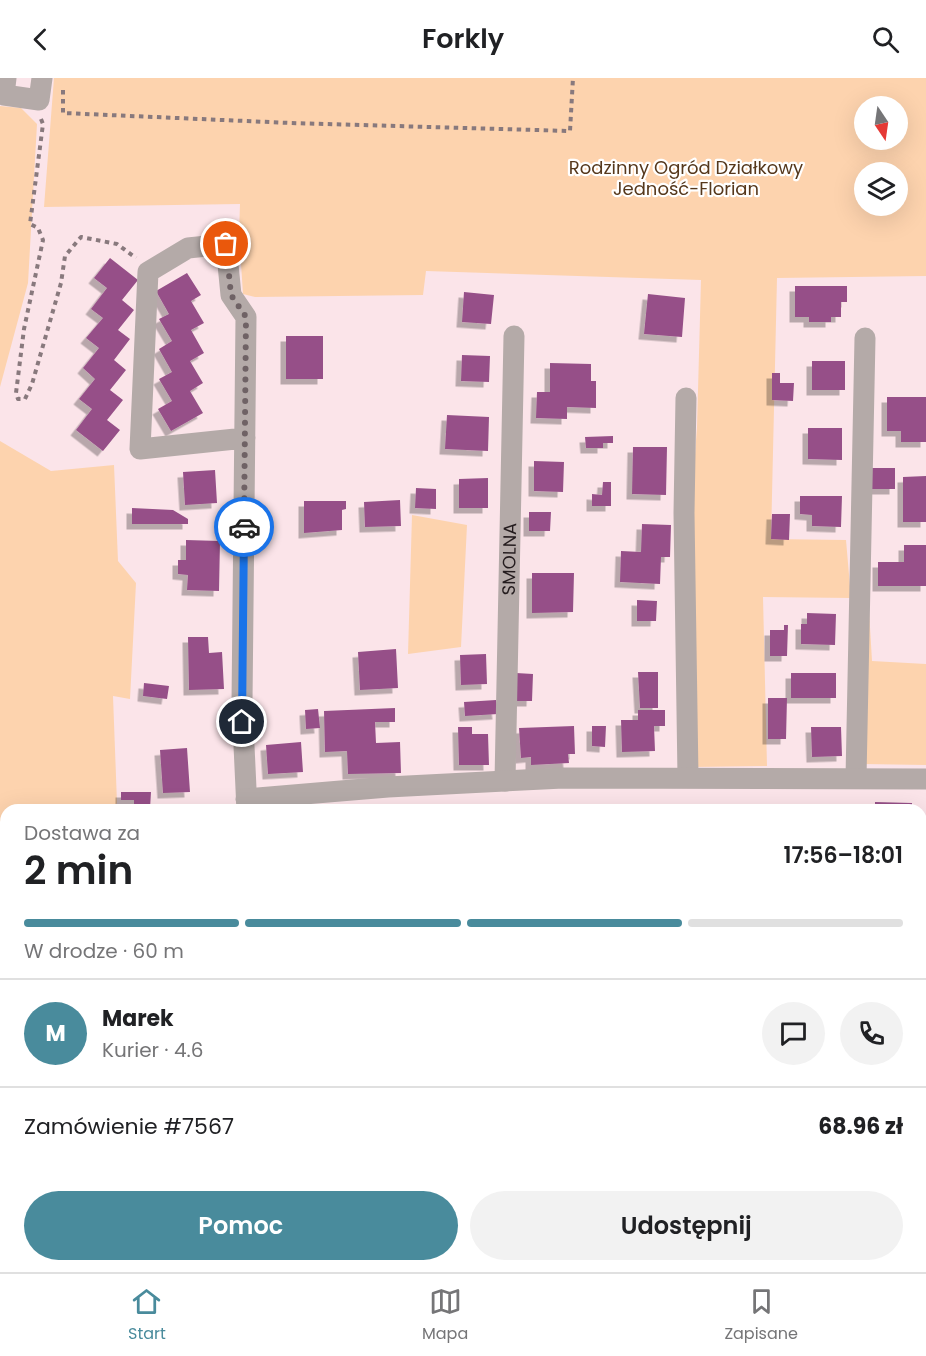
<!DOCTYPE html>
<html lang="pl">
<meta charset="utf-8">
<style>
body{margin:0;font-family:Poppins,sans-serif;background:#f2f2f2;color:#202124;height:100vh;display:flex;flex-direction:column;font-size:22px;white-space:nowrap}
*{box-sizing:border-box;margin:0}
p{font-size:20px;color:#757577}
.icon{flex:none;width:33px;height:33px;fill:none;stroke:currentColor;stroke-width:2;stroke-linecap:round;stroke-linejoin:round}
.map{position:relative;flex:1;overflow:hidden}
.panel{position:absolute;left:0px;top:726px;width:927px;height:468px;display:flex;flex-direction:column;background:#fff;border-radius:18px 18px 0 0;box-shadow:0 6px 24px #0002}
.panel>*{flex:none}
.needle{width:39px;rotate:167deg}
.controls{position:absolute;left:854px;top:18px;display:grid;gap:12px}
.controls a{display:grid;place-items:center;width:54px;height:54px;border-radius:50%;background:#fff;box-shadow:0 6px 24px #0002;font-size:30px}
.pin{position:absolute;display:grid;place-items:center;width:51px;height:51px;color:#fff;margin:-26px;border:3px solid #fff;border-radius:50%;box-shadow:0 2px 6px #0007}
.courier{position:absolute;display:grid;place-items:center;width:60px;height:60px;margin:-30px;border:4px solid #1a73e8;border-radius:50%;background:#fff;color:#222;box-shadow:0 2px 8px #0007}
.summary em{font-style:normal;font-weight:600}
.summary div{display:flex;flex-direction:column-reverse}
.summary{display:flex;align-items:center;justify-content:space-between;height:102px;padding:0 24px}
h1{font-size:39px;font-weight:600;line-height:45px}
.bar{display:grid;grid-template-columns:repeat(4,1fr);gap:9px 6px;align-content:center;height:72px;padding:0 24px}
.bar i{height:8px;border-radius:4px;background:#e0e0e0}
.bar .selected{background:#498b9c}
.bar p{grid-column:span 4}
.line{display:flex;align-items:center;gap:15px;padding:0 24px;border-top:2px solid #e0e0e0}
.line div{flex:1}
.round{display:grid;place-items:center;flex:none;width:63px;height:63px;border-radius:32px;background:#f2f2f2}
.cta{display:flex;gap:12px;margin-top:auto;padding:12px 24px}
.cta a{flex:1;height:69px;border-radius:36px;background:#498b9c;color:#fff;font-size:24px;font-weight:600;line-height:69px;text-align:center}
.cta a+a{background:#f2f2f2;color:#202124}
header{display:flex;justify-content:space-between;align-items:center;height:78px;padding:0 24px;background:#fff;font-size:27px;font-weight:600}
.menu{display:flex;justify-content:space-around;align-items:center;height:84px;border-top:2px solid #e0e0e0;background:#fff;font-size:16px;color:#757577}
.menu a{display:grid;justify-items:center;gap:3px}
.menu .selected{color:#498b9c}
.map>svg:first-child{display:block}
</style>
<header><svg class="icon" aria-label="back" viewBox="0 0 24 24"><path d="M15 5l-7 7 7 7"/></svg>Forkly<svg class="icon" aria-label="search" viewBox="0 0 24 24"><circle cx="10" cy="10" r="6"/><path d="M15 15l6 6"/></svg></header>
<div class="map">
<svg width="926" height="1194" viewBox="0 0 926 1194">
<defs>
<filter id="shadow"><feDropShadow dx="-5.5" dy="5.5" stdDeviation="0" flood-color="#0004"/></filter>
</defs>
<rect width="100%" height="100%" fill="#fbe4e9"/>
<path fill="#fdd3ae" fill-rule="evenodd" d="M54,0H926V198L777,200L771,461L846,462L851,520L763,519L767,688L693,689L691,433L697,349L701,202L426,193L423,217L255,219L243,216L239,155L240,126L44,129ZM864,28H897V62H864ZM864,94H897V128H864Z
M0,28L21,30L37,46L28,205L0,309Z
M0,363L51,393L114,387L118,483L136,505L130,621L113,618L117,725L112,732H6V838L0,840Z
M412,437L467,447L461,569L408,576Z
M868,515L872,583L926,586V687L863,686Z
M921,846H926V895H921Z
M0,874L2,887L6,890V1151L3,1128L0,1129Z
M926,1063V1134L921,1135V1064Z
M11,1188H104L74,1194H12Z
M364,1188H504L492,1194H365Z"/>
<path fill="#965088" filter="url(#shadow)" d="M110,180L138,202L122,222L134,232L118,252L130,261L114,282L126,292L110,312L123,322L107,342L120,352L103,373L76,352L92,331L79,321L95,301L83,290L99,270L86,260L103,240L91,231L107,210L94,200Z
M187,195L201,217L191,223L204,245L191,252L204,275L190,283L203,305L190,313L203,335L171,353L158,331L172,323L159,301L172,294L159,271L172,263L159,241L169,236L156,213Z
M795,208H847V224H841V239H831V244H809V239H795Z
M464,214L494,217L491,246L462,244Z
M648,216L685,220L682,259L644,256Z
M286,258H323V301H286Z
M462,277L490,278L489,304L461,303Z
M812,283H845V312H812Z
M550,285L591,286V303H596V330L567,329V341L536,340L537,314H550Z
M772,295H780V305H794L793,323L772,322Z
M887,319H926V364H901V353H887Z
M447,337L489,339L488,373L445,371Z
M808,350H842V382L808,381Z
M613,358V365H603V370H586L585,359Z
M633,369H667L666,417L632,416Z
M534,383L564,384L563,414L534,413Z
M871,390H895V411H871Z
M215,392L217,425L185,427L183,394Z
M926,398V444H903V399Z
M488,400V430H459V401Z
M603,404H611V428H592V416L602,417Z
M416,410L436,411V431L415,430Z
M800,418H842L841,449L812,448V437L800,436Z
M400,422L401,448L365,449L364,424Z
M304,423H346V431L342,432V452L304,455Z
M132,430L173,432L188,441V446H132Z
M529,434H551L550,453H529Z
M772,436H790L789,462L771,461Z
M642,446L671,447L670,479H661L660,506L620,504L621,473L641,474Z
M186,462L220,463L219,513L187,512L188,497L178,496V482H186Z
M904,467H926V508H878V484H904Z
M532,495H574L573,534L532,535Z
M637,522L657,523L656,543H637Z
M807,535L836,536L835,567L801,566V546H807Z
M784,547H788L787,578H770V552H784Z
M188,559H208L209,575L222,574L224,611L189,612Z
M396,571L398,610L360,612L358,574Z
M486,576L487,606L461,607L460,577Z
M638,594H658V630H640Z
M516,595L533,596L532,623H514Z
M791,595H836V620H791Z
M144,605L169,608L167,621L143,618Z
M768,620H787L786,661H768Z
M496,622L498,636L465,638L464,624Z
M395,630V644H375L376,665L400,664L401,695L348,696L347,673L325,674L324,633Z
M318,631L320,650L306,651L305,632Z
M638,632H665V648H654L655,673L622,674L621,642H638Z
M574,648L575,676H568L569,685L531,687V679L521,680L519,650Z
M592,648H606L605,669L592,668Z
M458,649H472V656H488L489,687H459Z
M811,649H841L842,678L812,679Z
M301,664L303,694L268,696L266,667Z
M187,670L190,714L163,715L160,672Z
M121,714H151L150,731H134V722H121Z
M875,724L912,725V732H875Z
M769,726H807V732H769Z
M590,729H635V732H590Z
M921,756H926V815H922Z
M282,1188L283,1194H238V1193Z"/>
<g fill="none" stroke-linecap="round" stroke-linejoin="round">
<path stroke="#88797d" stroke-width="4" stroke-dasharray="4.5 4.5" stroke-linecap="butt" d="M63,12V35L291,45L570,53L573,0
M41,41L43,46L30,146L38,150L43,162L24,251L16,315L18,321H25L32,306L61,205L65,178L81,159L117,166L136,180"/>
<g stroke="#b4aaa8" stroke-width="21">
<path d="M6,0L4,17L39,22L42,0"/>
<path d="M686,320L684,435L688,699"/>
<path d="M245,360L140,371L148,194L188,170L226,166L231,217L246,239L242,625L247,732"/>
<path d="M856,700L865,260"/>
<path id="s1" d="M505,703L514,258"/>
<path d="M246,721L388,709L563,700L926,701"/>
<path d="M921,990L925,975L926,959"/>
<path d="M921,1053H926"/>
<path d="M921,1156L926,1155"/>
<path d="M921,1182L926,1181"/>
<path d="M347,1188L348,1194"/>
<path d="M671,1194L724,1188"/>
</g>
</g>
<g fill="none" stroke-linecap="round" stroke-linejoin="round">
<path stroke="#6f6265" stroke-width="6" stroke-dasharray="0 10.8" d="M226,166L231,217L246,239L244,449"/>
<path stroke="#1a73e8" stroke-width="8" d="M242,644L244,449"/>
</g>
<g text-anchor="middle" stroke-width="4.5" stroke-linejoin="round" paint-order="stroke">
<g font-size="18" fill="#56381c" stroke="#fff">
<text x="686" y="96">Rodzinny Ogród Działkowy<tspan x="686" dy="21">Jedność-Florian</tspan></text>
</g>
<g font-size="18" fill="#241c1e" stroke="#fff">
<text dy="6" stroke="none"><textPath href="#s1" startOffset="222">SMOLNA</textPath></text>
</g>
</g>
</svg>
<div class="controls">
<a><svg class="needle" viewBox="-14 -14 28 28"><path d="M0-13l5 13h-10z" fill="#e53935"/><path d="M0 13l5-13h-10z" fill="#757577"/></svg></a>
<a><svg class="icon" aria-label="layers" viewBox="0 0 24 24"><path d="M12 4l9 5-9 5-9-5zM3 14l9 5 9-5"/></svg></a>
</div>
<div class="pin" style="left:226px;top:166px;background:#ea580c"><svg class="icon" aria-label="bag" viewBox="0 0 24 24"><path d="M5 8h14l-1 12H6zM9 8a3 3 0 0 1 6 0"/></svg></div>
<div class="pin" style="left:242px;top:644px;background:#1f2937"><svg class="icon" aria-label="home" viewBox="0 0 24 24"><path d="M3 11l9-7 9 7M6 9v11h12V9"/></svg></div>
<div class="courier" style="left:244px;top:449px"><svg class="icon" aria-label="car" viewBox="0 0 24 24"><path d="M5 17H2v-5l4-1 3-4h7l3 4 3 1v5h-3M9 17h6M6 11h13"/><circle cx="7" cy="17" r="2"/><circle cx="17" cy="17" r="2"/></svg></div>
<section class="panel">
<div class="summary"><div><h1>2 min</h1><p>Dostawa za</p></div><em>17:56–18:01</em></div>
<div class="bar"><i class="selected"></i><i class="selected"></i><i class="selected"></i><i></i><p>W drodze · 60 m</p></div>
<div class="line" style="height:108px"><b class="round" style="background:#498b9c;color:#fff">M</b><div><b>Marek</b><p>Kurier · 4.6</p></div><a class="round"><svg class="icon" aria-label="chat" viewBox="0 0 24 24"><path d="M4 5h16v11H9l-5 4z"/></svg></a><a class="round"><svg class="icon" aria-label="phone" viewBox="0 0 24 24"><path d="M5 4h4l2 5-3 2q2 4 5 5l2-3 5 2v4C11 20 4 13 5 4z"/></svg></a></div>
<div class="line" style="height:78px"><div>Zamówienie #7567</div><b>68.96 zł</b></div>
<div class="cta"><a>Pomoc</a><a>Udostępnij</a></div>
</section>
</div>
<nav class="menu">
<a class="selected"><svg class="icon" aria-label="home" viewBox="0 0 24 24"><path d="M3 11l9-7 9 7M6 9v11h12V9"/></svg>Start</a>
<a><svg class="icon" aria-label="map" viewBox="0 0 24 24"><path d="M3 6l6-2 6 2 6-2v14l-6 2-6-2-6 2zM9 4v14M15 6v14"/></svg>Mapa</a>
<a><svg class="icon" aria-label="saved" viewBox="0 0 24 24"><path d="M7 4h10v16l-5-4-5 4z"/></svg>Zapisane</a>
</nav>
